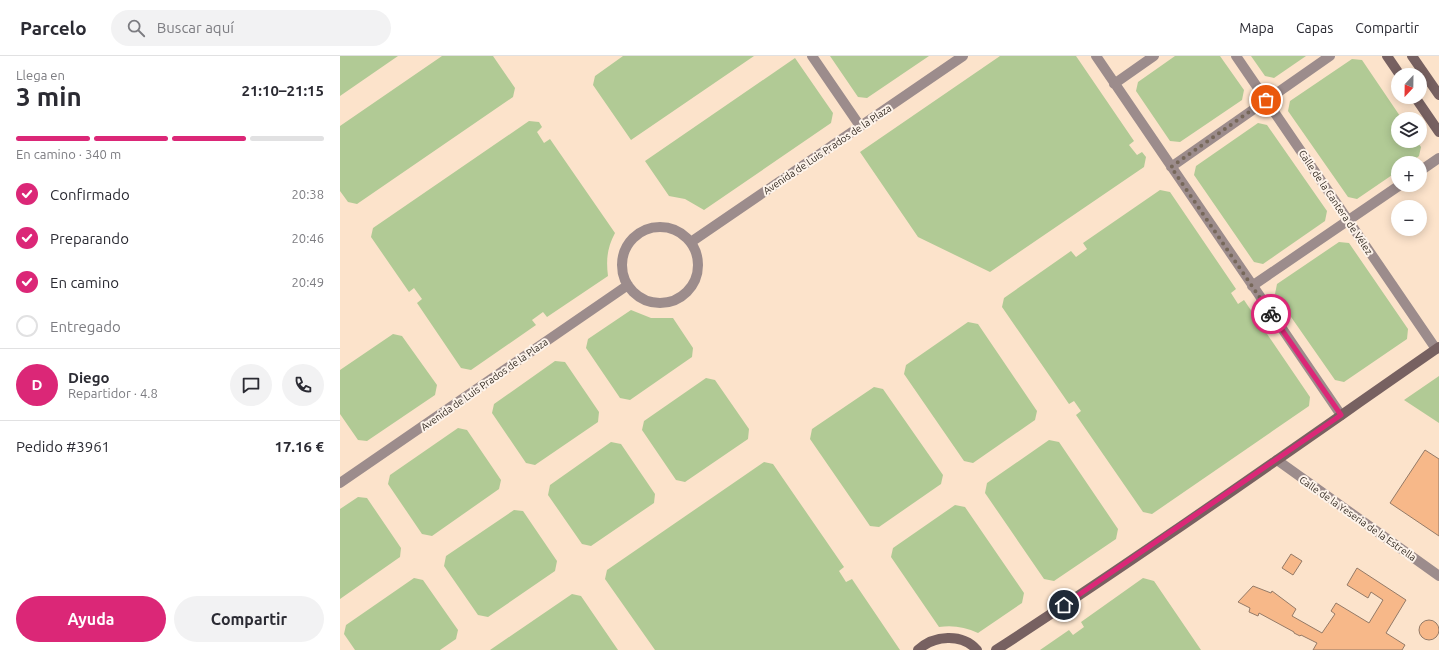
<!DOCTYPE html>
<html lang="es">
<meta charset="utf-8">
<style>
body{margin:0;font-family:Ubuntu,sans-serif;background:#f2f2f3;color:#2b2b33;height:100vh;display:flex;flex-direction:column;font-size:15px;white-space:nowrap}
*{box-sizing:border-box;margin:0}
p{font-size:13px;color:#7c7c81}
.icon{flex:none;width:22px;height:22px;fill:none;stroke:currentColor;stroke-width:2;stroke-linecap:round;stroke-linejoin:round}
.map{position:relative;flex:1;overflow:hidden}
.details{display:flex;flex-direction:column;background:#fff;width:340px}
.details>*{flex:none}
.needle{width:26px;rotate:202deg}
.buttons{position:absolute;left:1051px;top:12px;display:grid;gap:8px}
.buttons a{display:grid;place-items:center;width:36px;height:36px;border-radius:50%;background:#fff;box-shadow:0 2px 10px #0003;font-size:20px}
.pin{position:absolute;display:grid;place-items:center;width:34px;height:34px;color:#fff;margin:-17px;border:2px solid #fff;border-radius:50%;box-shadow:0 1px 4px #0007}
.courier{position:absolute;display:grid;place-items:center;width:40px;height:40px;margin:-20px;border:3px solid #db2777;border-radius:50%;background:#fff;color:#222;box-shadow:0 1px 5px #0007}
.summary em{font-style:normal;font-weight:700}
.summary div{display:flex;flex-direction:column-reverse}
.summary{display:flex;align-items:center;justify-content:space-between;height:68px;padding:0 16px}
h1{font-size:26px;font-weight:700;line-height:30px}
.bar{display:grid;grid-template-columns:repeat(4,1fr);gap:6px 4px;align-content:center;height:48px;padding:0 16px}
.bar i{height:5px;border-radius:3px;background:#e1e1e2}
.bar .selected{background:#db2777}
.bar p{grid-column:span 4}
.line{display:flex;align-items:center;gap:10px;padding:0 16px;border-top:1px solid #e1e1e2}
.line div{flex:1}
.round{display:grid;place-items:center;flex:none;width:42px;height:42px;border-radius:21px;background:#f2f2f3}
ol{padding:0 16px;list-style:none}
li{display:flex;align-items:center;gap:12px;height:44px}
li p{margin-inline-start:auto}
li .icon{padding:4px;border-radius:50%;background:#db2777;color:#fff;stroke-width:4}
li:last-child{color:#7c7c81}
li i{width:22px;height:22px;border:2px solid #e1e1e2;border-radius:50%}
.cta{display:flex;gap:8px;margin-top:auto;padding:8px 16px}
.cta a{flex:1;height:46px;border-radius:24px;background:#db2777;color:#fff;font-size:16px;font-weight:700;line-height:46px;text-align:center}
.cta a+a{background:#f2f2f3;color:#2b2b33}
header{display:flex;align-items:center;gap:24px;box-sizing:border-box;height:56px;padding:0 20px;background:#fff;border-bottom:1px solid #e1e1e2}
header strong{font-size:19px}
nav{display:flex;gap:22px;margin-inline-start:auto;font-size:14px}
.search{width:280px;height:36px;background:#f2f2f3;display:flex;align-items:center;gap:10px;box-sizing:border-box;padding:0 14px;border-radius:22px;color:#7c7c81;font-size:15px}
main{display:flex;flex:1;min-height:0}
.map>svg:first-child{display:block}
</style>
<header>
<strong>Parcelo</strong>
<div class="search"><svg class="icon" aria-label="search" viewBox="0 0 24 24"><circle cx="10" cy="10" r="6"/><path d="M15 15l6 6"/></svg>Buscar aquí</div>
<nav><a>Mapa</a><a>Capas</a><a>Compartir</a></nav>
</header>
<main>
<section class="details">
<div class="summary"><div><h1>3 min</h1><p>Llega en</p></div><em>21:10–21:15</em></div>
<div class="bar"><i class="selected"></i><i class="selected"></i><i class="selected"></i><i></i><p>En camino · 340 m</p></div>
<ol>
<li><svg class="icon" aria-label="check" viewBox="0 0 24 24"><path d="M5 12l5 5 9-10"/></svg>Confirmado<p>20:38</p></li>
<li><svg class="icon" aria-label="check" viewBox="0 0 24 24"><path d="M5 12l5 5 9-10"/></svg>Preparando<p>20:46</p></li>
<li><svg class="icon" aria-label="check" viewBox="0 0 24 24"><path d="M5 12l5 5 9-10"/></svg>En camino<p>20:49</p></li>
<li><i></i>Entregado</li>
</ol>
<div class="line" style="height:72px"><b class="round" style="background:#db2777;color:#fff">D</b><div><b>Diego</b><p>Repartidor · 4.8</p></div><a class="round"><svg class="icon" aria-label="chat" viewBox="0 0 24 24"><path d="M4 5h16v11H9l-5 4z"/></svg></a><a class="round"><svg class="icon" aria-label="phone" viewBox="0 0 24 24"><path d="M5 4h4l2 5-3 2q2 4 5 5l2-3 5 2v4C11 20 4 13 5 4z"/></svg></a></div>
<div class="line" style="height:52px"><div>Pedido #3961</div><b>17.16 €</b></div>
<div class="cta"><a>Ayuda</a><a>Compartir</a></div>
</section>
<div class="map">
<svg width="1099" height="594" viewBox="0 0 1099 594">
<rect width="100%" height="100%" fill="#fce3cb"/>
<path fill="#b1ca95" d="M0,0H58L0,40Z
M102,0H153L175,32L173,41L17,148L8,146L0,135V70Z
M283,0H414L291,84L253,29L255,20Z
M490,0H589L527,42L518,41Z
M660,0H736L794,85L789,89L797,99L802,96L806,101L804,111L650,216L578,181L520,96Z
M835,0H880L904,34L902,44L840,86L830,85L796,35L798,26Z
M911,0H966L934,22L925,20Z
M455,2L493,57L491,67L364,154L345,143L329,140L305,105Z
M1012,3L1022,4L1062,63H1058V85H1077L1081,91L1079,100L1070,107H1058V115L1017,143L1008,141L948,55L950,45Z
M189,65L199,66L202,71L197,76L204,87L210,83L275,177C267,192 266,204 268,220L207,261L203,256L192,264L196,269L131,314L121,312L77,247L82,243L74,232L69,236L31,181L33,172Z
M918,67L927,69L987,155L985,165L923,208L914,206L854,119L856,110Z
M820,134L830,136L896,233L891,237L898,248L904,244L970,341L969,350L812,458L803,456L736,359L741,355L734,345L729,348L662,251L664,242L731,195L736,201L747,193L743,187Z
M999,186L1009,187L1068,273L1067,283L1004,326L995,324L935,238L937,228Z
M291,254L311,262H333L353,292L352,301L290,344L280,342L246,292L248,283Z
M628,266L638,268L697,355L695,364L633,407L624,405L564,318L566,309Z
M53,278L62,280L97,329L95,339L27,385L18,384L0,358V314Z
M215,305L225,306L259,356L258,366L195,409L186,407L152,357L154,348Z
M1099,320V367L1064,344Z
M366,322L375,324L409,373L408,383L345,426L336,424L302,374L304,365Z
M534,331L543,333L603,419L601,428L539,471L530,470L470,383L472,373Z
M118,372L127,374L161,424L159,433L92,480L82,478L48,428L50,419Z
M709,384L719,386L778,473L776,483L714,525L704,523L645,437L647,427Z
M271,386L281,388L315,438L314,447L251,490L242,488L208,439L210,429Z
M424,406L433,408L504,511L499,515L506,526L512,523L560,594H315L265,523L267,514Z
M18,441L27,442L61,492L60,501L0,543V453Z
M615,449L625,451L684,537L682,547L638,577C625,571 613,569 599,571L551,501L553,492Z
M174,454L183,455L217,505L215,515L148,561L138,559L104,510L106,500Z
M74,522L83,524L118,574L116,583L100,594H15L4,578L6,569Z
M803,522L814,525L861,594H700L729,574L733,579L744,571L741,566Z
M232,538L241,540L278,594H150Z"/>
<path fill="#f7b889" stroke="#947a67" d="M1085,394L1099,403V480L1050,447Z
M951,498L962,505L953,519L942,512Z
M1017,512L1066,544L1046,577L1065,589L1062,594H973L977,587L961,579L960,580L954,577V576L919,557L918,560L909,556L910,552L898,546L913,530L931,537L932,535L956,553L952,560L982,577L995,558L991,555L996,547L1029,567L1043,544L1031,536L1028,542L1007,529Z
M1079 574a10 10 0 1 1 20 0a10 10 0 1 1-20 0Z"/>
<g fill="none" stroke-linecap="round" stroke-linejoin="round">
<path stroke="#9c8c8c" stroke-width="10" d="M472,0L520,70
M756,0L1001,359
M896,0L1096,293
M774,28L814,0
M831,111L990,0
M1080,115L1099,102
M282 209a38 38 0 1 1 76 0a38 38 0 1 1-76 0Z
M351,186L623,0
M912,230L1060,129
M937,404L1099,520
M0,427L288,229"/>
<path stroke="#776161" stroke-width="10" d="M1047,0L1060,19
M1072,0L1099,39
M1075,41L1099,76
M578,594C594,579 622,577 637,594
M656,594C806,497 952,393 1099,291"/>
</g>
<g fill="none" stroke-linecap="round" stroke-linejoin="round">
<path stroke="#77685a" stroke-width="4" stroke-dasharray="0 7.2" d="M926,44L831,111L931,258"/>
<path stroke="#db2777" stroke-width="5" d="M724,549L1001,359L931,258"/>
</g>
<g text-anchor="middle" stroke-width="4" stroke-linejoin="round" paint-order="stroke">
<g font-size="10" fill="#2f261d" stroke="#fdf3ea">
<text transform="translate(487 93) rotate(-34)" y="4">Avenida de Luis Prados de la Plaza</text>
<text transform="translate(996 146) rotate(56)" y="4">Calle de la Cantera de Vélez</text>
<text transform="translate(144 328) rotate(-35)" y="4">Avenida de Luis Prados de la Plaza</text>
<text transform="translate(1018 462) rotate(35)" y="4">Calle de la Yeseria de la Estrella</text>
</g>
</g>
</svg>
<div class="buttons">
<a><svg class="needle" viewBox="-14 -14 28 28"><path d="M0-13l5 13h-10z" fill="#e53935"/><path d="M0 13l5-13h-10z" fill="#7c7c81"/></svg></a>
<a><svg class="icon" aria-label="layers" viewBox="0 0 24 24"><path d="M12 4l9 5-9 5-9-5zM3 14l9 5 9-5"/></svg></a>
<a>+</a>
<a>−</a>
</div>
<div class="pin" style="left:926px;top:44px;background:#ea580c"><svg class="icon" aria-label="bag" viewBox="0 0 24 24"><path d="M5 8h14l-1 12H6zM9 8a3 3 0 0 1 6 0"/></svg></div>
<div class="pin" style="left:724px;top:549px;background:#1f2937"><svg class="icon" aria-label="home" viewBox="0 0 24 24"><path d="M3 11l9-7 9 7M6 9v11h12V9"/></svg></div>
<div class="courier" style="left:931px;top:258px"><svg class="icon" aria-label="bike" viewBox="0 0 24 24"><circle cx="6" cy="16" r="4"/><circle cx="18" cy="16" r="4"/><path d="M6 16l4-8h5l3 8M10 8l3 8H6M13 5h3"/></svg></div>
</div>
</main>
